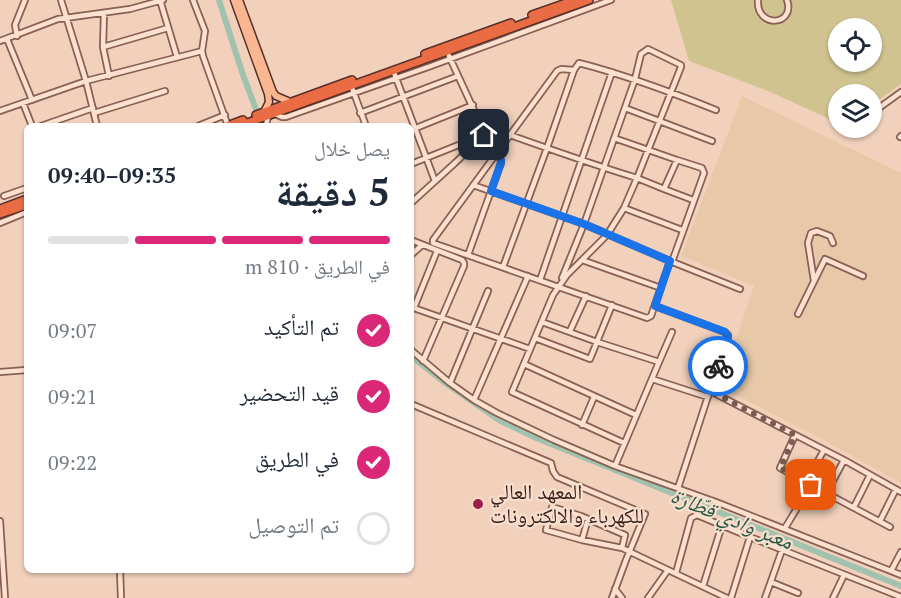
<!DOCTYPE html>
<html lang="ar">
<meta charset="utf-8">
<style>
body{margin:0;font-family:"PT Serif","Noto Naskh Arabic",serif;background:#f2f2f3;color:#1f2937;direction:rtl;height:100vh;display:flex;flex-direction:column;font-size:22px;white-space:nowrap}
*{box-sizing:border-box;margin:0}
p{font-size:20px;color:#747a83}
.icon{flex:none;width:33px;height:33px;fill:none;stroke:currentColor;stroke-width:2;stroke-linecap:round;stroke-linejoin:round}
.map{position:relative;flex:1;overflow:hidden;direction:ltr}
.panel{position:absolute;left:24px;top:123px;width:390px;height:450px;display:flex;flex-direction:column;background:#fff;border-radius:9px;box-shadow:0 2px 4px #0004;direction:rtl}
.panel>*{flex:none}
.buttons{position:absolute;left:828px;top:18px;display:grid;gap:12px}
.buttons a{display:grid;place-items:center;width:54px;height:54px;border-radius:50%;background:#fff;box-shadow:0 2px 4px #0004;font-size:30px}
.pin{position:absolute;display:grid;place-items:center;width:51px;height:51px;color:#fff;margin:-26px;border-radius:12px;box-shadow:0 3px 9px #0006}
.courier{position:absolute;display:grid;place-items:center;width:60px;height:60px;margin:-30px;border:4px solid #1a73e8;border-radius:50%;background:#fff;color:#222;box-shadow:0 2px 8px #0007}
.summary em{font-style:normal;font-weight:700}
.summary div{display:flex;flex-direction:column-reverse}
.summary{display:flex;align-items:center;justify-content:space-between;height:102px;padding:0 24px}
h1{font-size:39px;font-weight:700;line-height:45px}
.bar{display:grid;grid-template-columns:repeat(4,1fr);gap:9px 6px;align-content:center;height:72px;padding:0 24px}
.bar i{height:8px;border-radius:4px;background:#e0e1e3}
.bar .current{background:#db2777}
.bar p{grid-column:span 4}
ol{padding:0 24px;list-style:none}
li{display:flex;align-items:center;gap:18px;height:66px}
li p{margin-inline-start:auto}
li .icon{padding:6px;border-radius:50%;background:#db2777;color:#fff;stroke-width:4}
li:last-child{color:#747a83}
li i{width:33px;height:33px;border:3px solid #e0e1e3;border-radius:50%}
.map>svg:first-child{display:block}
</style>
<div class="map">
<svg width="901" height="598" viewBox="0 0 901 598">
<rect width="100%" height="100%" fill="#f1d1bc"/>
<path fill="#e7c9a9" d="M742,96L901,173V483L822,439L720,387L754,286L681,256Z"/>
<path fill="#d0c390" fill-rule="evenodd" d="M671,0H901V84L872,105V94H838V123L768,91L689,61ZM838,28H872V62H838Z"/>
<g fill="none" stroke-linecap="round" stroke-linejoin="round">
<path stroke="#a1c2ad" stroke-width="6" d="M219,0L243,75L257,112
M261,124L262,126
M411,356L444,382L499,420L534,437L901,586"/>
<g stroke="#8a6054" stroke-width="8">
<path id="minor" d="M61,0L86,81L97,126
M160,0L177,57
M193,0L205,31L202,51L203,56L228,126
M758,0C756,29 796,26 787,0
M104,13L103,47L109,76
M17,36L15,25L25,0
M7,39L32,100
M0,41L58,19L130,9L163,0
M103,47L168,28
M393,70L435,181
M574,70L561,69L557,71L433,240V243L647,318L651,316L670,261
M351,85L366,126
M23,103L32,126
M625,108L712,141
M0,111L86,81L202,51
M94,113L165,91
M360,113L458,76
M872,113L901,92
M275,114L282,117H286L431,66L611,0
M41,126L93,108
M198,126L225,115
M266,126L268,116
M411,130L473,105
M510,135C552,150 594,165 637,178L681,67V65L648,49L641,54L635,79L584,224L562,278
M900,137L901,136
M614,138L677,160
M411,164L481,136
M473,185L584,224L670,261L740,289
M664,189L693,200
M4,196L27,188
M411,203L455,163L481,138L484,132L449,56
M624,208L682,230
M0,223L27,212
M411,240L462,260L464,263V266L423,361
M411,255L422,245
M468,255L501,163L500,157L484,132
M582,260L661,288
M503,267L547,148L574,70L579,63C626,75 671,92 716,110
M540,280L612,72
M814,281L808,243L811,233L817,231L830,236L833,243
M655,306L725,332L728,335L678,488
M411,307L530,349
M414,308L437,251
M798,314L825,259L863,276
M542,322L597,342L659,362L615,466
M570,331L586,296
M535,338L590,359L612,305
M411,350L450,383L474,400L497,413L554,440L615,466L716,502L901,575
M659,362L672,332
M524,364L636,415
M0,372L27,370
M652,379L708,397
M450,383L488,291
M710,391L844,460L901,492
M474,400L528,276
M411,404L551,463L553,471L557,477L645,514L626,560L612,598
M582,425L594,397
M795,435L780,468L811,485
M624,443L512,392L553,295L567,275L607,235L624,208L637,178L664,189L677,160L702,168L704,173L672,262
M806,482L824,450
M827,492L844,460
M854,507L870,475
M0,521L5,598
M880,521L896,489
M785,528L811,485L890,527
M582,540L588,519
M622,548L625,535L581,516L552,507L546,530L582,540L622,548L727,598
M120,570L121,598
M891,571L901,552
M676,573L691,518L697,515L750,537L901,597
M771,582L798,593
M703,586L722,525
M615,589L622,598
M648,598L668,570
M731,598L750,537
M765,598L782,550
M833,598L844,575"/>
</g>
<g stroke="#573029" stroke-width="9">
<path id="major" d="M234,0L268,94L269,102L264,112
M239,0L273,92L276,96L290,102"/>
</g>
<g stroke="#573029" stroke-width="10">
<path id="highway" d="M532,15L575,0
M425,54L511,23
M256,115L352,80
M227,126L243,120
M239,126L589,0
M0,209L27,199
M0,214L27,205"/>
</g>
<use href="#minor" stroke="#fce1d0" stroke-width="4.5"/>
<use href="#major" stroke="#f9b690" stroke-width="6"/>
<use href="#highway" stroke="#e96c44" stroke-width="7"/>
</g>
<g fill="none" stroke-linecap="round" stroke-linejoin="round">
<path stroke="#795d53" stroke-width="6" stroke-dasharray="0 10.8" d="M718,366L710,391L795,435L780,468L811,485"/>
<path stroke="#1a73e8" stroke-width="8" d="M484,135V132L501,160V163L491,191L584,224L670,261L655,306L725,332L728,337L718,366"/>
</g>
<circle fill="#9e1f49" stroke="#f8decc" stroke-width="2" cx="478" cy="504" r="6"/>
<g text-anchor="middle" stroke-width="4.5" stroke-linejoin="round" paint-order="stroke">
<g font-size="21" fill="#381f1a" stroke="#f8decc" text-anchor="start">
<text x="490" y="499">المعهد العالي<tspan x="490" dy="24">للكهرباء والالكترونات</tspan></text>
</g>
<g font-size="22" font-style="italic" fill="#285946" stroke="#f8decc">
<text transform="translate(732 518) rotate(22)" y="8">معبر وادي قطّارة</text>
</g>
</g>
</svg>
<div class="buttons">
<a><svg class="icon" aria-label="locate" viewBox="0 0 24 24"><circle cx="12" cy="12" r="6"/><path d="M12 2v4M12 18v4M2 12h4M18 12h4"/></svg></a>
<a><svg class="icon" aria-label="layers" viewBox="0 0 24 24"><path d="M12 4l9 5-9 5-9-5zM3 14l9 5 9-5"/></svg></a>
</div>
<div class="pin" style="left:811px;top:485px;background:#ea580c"><svg class="icon" aria-label="bag" viewBox="0 0 24 24"><path d="M5 8h14l-1 12H6zM9 8a3 3 0 0 1 6 0"/></svg></div>
<div class="pin" style="left:484px;top:135px;background:#1f2937"><svg class="icon" aria-label="home" viewBox="0 0 24 24"><path d="M3 11l9-7 9 7M6 9v11h12V9"/></svg></div>
<div class="courier" style="left:718px;top:366px"><svg class="icon" aria-label="bike" viewBox="0 0 24 24"><circle cx="6" cy="16" r="4"/><circle cx="18" cy="16" r="4"/><path d="M6 16l4-8h5l3 8M10 8l3 8H6M13 5h3"/></svg></div>
<section class="panel">
<div class="summary"><div><h1>5 دقيقة</h1><p>يصل خلال</p></div><em>09:35–09:40</em></div>
<div class="bar"><i class="current"></i><i class="current"></i><i class="current"></i><i></i><p>في الطريق · 810 m</p></div>
<ol>
<li><svg class="icon" aria-label="check" viewBox="0 0 24 24"><path d="M5 12l5 5 9-10"/></svg>تم التأكيد<p>09:07</p></li>
<li><svg class="icon" aria-label="check" viewBox="0 0 24 24"><path d="M5 12l5 5 9-10"/></svg>قيد التحضير<p>09:21</p></li>
<li><svg class="icon" aria-label="check" viewBox="0 0 24 24"><path d="M5 12l5 5 9-10"/></svg>في الطريق<p>09:22</p></li>
<li><i></i>تم التوصيل</li>
</ol>
</section>
</div>
